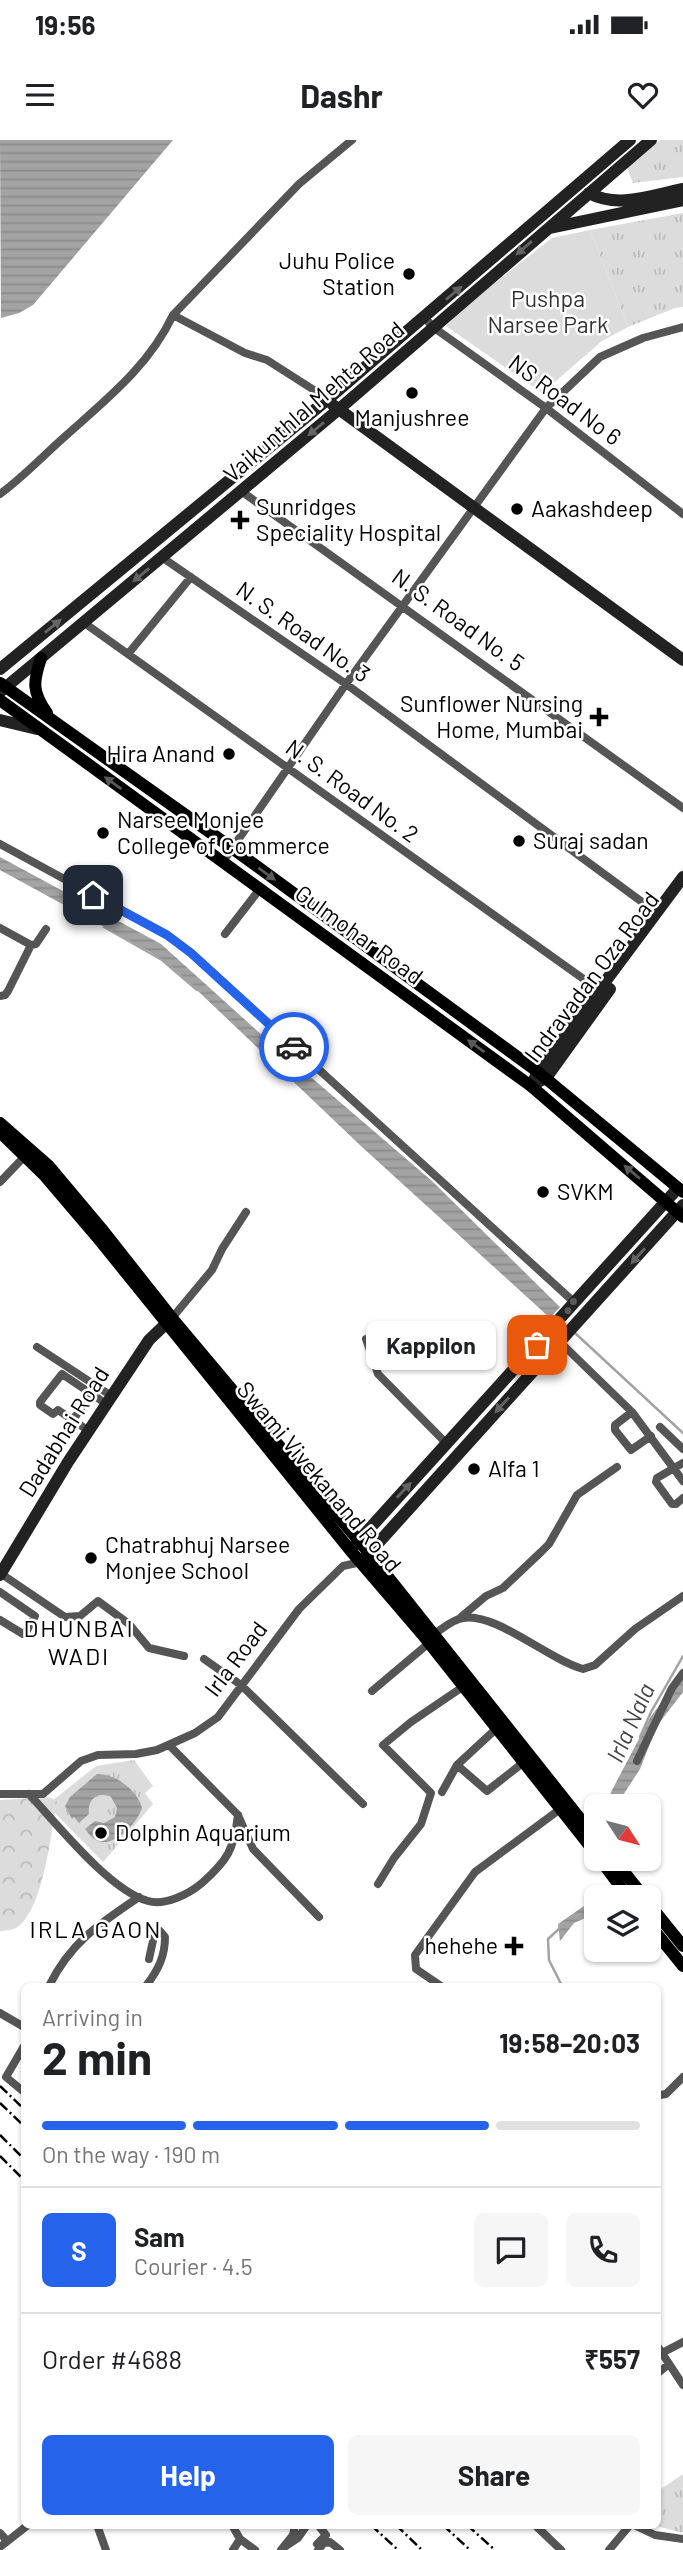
<!DOCTYPE html>
<meta charset="utf-8">
<style>
body{margin:0;font-family:Barlow,sans-serif;background:#f6f6f6;color:#202124;height:100vh;display:flex;flex-direction:column;font-size:26px;white-space:nowrap}
*{box-sizing:border-box;margin:0}
p{font-size:23px;color:#757577}
.icon{flex:none;width:38px;height:38px;fill:none;stroke:currentColor;stroke-width:2;stroke-linecap:round;stroke-linejoin:round}
.map{position:relative;flex:1;overflow:hidden}
.details{position:absolute;left:21px;top:1843px;width:640px;height:546px;display:flex;flex-direction:column;background:#fff;border-radius:10px;box-shadow:0 2px 5px #0004}
.details>*{flex:none}
.needle{width:46px;rotate:126deg}
.fabs{position:absolute;left:584px;top:1654px;display:grid;gap:14px}
.fabs a{display:grid;place-items:center;width:77px;height:77px;border-radius:10px;background:#fff;box-shadow:0 2px 5px #0004;font-size:35px}
.pin{position:absolute;display:grid;place-items:center;width:60px;height:60px;color:#fff;margin:-30px;border-radius:14px;box-shadow:0 4px 10px #0006}
.courier{position:absolute;display:grid;place-items:center;width:70px;height:70px;margin:-35px;border:5px solid #2563eb;border-radius:50%;background:#fff;color:#222;box-shadow:0 2px 9px #0007}
.bubble{position:absolute;height:49px;border-radius:10px;background:#fff;box-shadow:0 2px 5px #0004;font-size:23px;font-weight:700;line-height:49px;text-align:center}
.head em{font-style:normal;font-weight:700}
.head div{display:flex;flex-direction:column-reverse}
.head{display:flex;align-items:center;justify-content:space-between;height:119px;padding:0 21px}
h1{font-size:46px;font-weight:700;line-height:52px}
.bar{display:grid;grid-template-columns:repeat(4,1fr);gap:10px 7px;align-content:center;height:84px;padding:0 21px}
.bar i{height:9px;border-radius:5px;background:#e0e0e0}
.bar .current{background:#2563eb}
.bar p{grid-column:span 4}
.line{display:flex;align-items:center;gap:18px;padding:0 21px;border-top:2px solid #e0e0e0}
.line div{flex:1}
.round{display:grid;place-items:center;flex:none;width:74px;height:74px;border-radius:10px;background:#f6f6f6}
.cta{display:flex;gap:14px;margin-top:auto;padding:14px 21px}
.cta a{flex:1;height:80px;border-radius:10px;background:#2563eb;color:#fff;font-size:28px;font-weight:700;line-height:80px;text-align:center}
.cta a+a{background:#f6f6f6;color:#202124}
.status{display:flex;justify-content:space-between;align-items:center;height:49px;padding:0 35px;background:#fff;direction:ltr}
.status svg{height:19px;fill:currentColor}
header{display:flex;justify-content:space-between;align-items:center;height:91px;padding:0 21px;background:#fff;font-size:32px;font-weight:700}
.map>svg:first-child{display:block}
</style>
<div class="status"><b>19:56</b><svg viewBox="0 0 49 12"><path d="M0 12V9h3v3zM5 12V6h3v6zM10 12V3h3v9zM15 12V0h3v12zM26 1h20v11H26zM47 4h2v5h-2z"/></svg></div>
<header><svg class="icon" aria-label="menu" viewBox="0 0 24 24"><path d="M4 6h16M4 12h16M4 18h16"/></svg>Dashr<svg class="icon" aria-label="heart" viewBox="0 0 24 24"><path d="M12 20l-8-8c-3-5 5-10 8-4 3-6 11-1 8 4z"/></svg></header>
<div class="map">
<svg width="683" height="2410" viewBox="0 0 683 2410">
<defs>
<pattern id="grass-tufts" width="24" height="20" patternUnits="userSpaceOnUse" patternTransform="scale(1.75)"><rect width="24" height="20" fill="#dcdcdc"/><path d="M3 7l-1-3M5 7V3M7 7l1-3M15 17l-1-3M17 17v-4M19 17l1-3" fill="none" stroke="#bbb"/></pattern>
<pattern id="forest-crowns" width="20" height="18" patternUnits="userSpaceOnUse" patternTransform="scale(1.75)"><rect width="20" height="18" fill="#dcdcdc"/><path d="M2 6a3 3 0 1 1 6 0M12 15a3 3 0 1 1 6 0" fill="none" stroke="#bbb"/></pattern>
<pattern id="water-rules" width="6" height="5" patternUnits="userSpaceOnUse" patternTransform="scale(1.75)"><rect width="6" height="5" fill="#a3a3a3"/><path d="M0 2.5h6" fill="none" stroke="#8b8b8b"/></pattern>
</defs>
<rect width="100%" height="100%" fill="#fff"/>
<path fill="url(#grass-tufts)" d="M660,0H683V37L633,43L627,28Z
M683,73V167L675,168L628,187L590,90Z
M134,1620L153,1646L145,1653L153,1664L103,1722L47,1665L96,1626Z
M683,2334V2393L653,2385H658V2351Z"/>
<path fill="url(#forest-crowns)" d="M48,1657L57,1661C51,1691 44,1771 16,1788C12,1790 5,1791 0,1791V1660Z"/>
<path fill="#dcdcdc" d="M590,90L628,187L602,201L542,253L446,186L464,167L552,98Z"/>
<path fill="url(#water-rules)" d="M0,0H173L33,165L19,173L1,178Z
M0,717L161,804L263,896L432,1041L560,1167L550,1178L362,1007L179,833L152,813L0,730Z
M683,1536V1552L657,1586L640,1629L616,1666H609L611,1652L651,1576Z
M97,1634C115,1633 138,1651 142,1668C137,1683 116,1707 98,1701C93,1699 89,1694 85,1689L95,1681L104,1683L115,1677L117,1668L111,1657C97,1651 87,1660 89,1674L79,1683L74,1677L72,1679L65,1666L70,1657Z
M597,1757V1773L574,1783L560,1801L558,1784Z"/>
<g fill="none" stroke-linecap="round" stroke-linejoin="round">
<path stroke="#a3a3a3" stroke-width="2.5" d="M104,787L162,820L197,850
M575,1193L683,1293
M640,1597L651,1572L683,1516
M560,1788L548,1799L549,1820L562,1846"/>
<path stroke="#555" stroke-width="8" d="M173,175L245,213L267,220L328,259
M424,177L433,187L546,268L683,374
M241,351L683,668
M0,354C22,338 41,318 61,300C103,262 148,228 173,175L299,44L352,0
M163,418L346,544L657,773
M83,482L599,850
M128,514L191,437
M0,704L167,795L191,813L575,1163
M222,723L346,544L546,268L600,217L643,198L683,187
M0,788L31,805L36,804L46,789
M225,794L259,750
M0,856L5,855L8,851L31,805
M0,1042L25,1016
M172,1178L212,1130L222,1109L246,1072
M366,1199L378,1234L447,1304
M559,1201L632,1272L683,1341
M37,1207L107,1253
M632,1272L615,1285V1290L631,1310L651,1296
M73,1280L91,1253
M83,1287L58,1270L53,1274L40,1265V1262L62,1234L102,1261
M660,1287L683,1309
M683,1323L657,1338L656,1342L672,1364H676L683,1358
M0,1433L65,1477L80,1476L98,1461L129,1484L149,1508L184,1516
M0,1452L35,1476L26,1492L23,1494L0,1480
M461,1477L486,1456L503,1448L541,1412L549,1404L577,1355L617,1327
M434,1494C442,1489 453,1479 463,1478C496,1472 549,1520 583,1529L595,1525L635,1489L683,1456
M204,1519L241,1545L363,1664
M372,1551L429,1503
M497,1588L457,1625L487,1651L524,1622
M169,1605L238,1675L253,1709L319,1777
M637,1621L672,1548L683,1533
M442,1652L457,1625
M0,1654H43L81,1621L98,1615L136,1614L157,1610L195,1593L218,1577L299,1469L343,1426L361,1422
M29,1654C57,1684 109,1750 148,1761C165,1766 189,1754 202,1743C228,1720 234,1709 238,1675
M378,1744L394,1718L421,1684L431,1653L383,1605L411,1582L464,1546
M49,1846C71,1802 99,1784 139,1757
M146,1846C158,1830 165,1817 165,1797L160,1791L154,1796L149,1819
M441,1846L416,1829L415,1815L475,1732L563,1667
M0,1873L24,1887
M24,1906L6,1937L24,1952
M660,1955L666,1954L683,1937
M658,2207L683,2245
M662,2213L683,2202
M658,2233L669,2224
M97,2385L106,2410
M232,2385L240,2399L255,2410
M535,2385L561,2410
M634,2385L655,2395L683,2399
M0,2393L7,2401
M317,2404L326,2395L318,2385
M286,2406L298,2398L307,2385
M0,2407L28,2385
M233,2410L240,2399
M281,2410L293,2395L295,2385
M318,2410L324,2403L330,2402L340,2410
M609,2410L630,2385"/>
<path stroke="#222" stroke-width="12" d="M589,53C618,69 652,55 683,49
M550,88L683,60
M333,265L683,520
M0,529L328,259L630,0
M0,552L338,270L651,0
M0,580L37,589
M538,942L546,938L610,849
M531,946L538,932L683,737
M352,1408L678,1048
M362,1421L683,1065
M0,1435L68,1322L149,1200L172,1178"/>
<path stroke="#000" stroke-width="12" d="M41,518C33,542 32,552 47,573
M0,543L232,708L538,932L683,1052
M0,560L531,946L683,1077
M0,983L49,1026L101,1088L172,1178L369,1413L597,1700
M0,992L45,1036L97,1097L350,1410L422,1494L597,1715
M599,1718L628,1757
M613,1718L644,1757
M649,1764L683,1806
M649,1784L683,1826"/>
<path stroke="#000" stroke-width="2.5" stroke-dasharray="10 3.5 2 3.5" stroke-linecap="butt" d="M0,1946L24,1969
M0,1963L24,1986
M0,1995L24,2019
M0,2016L24,2040
M371,2385L398,2410
M396,2385L422,2410
M443,2385L470,2410
M467,2385L495,2410"/>
</g>
<defs><path id="oneway-solid" d="M-6-.8H1V-3.2L6.5 0L1 3.2V.8H-6Z" transform="scale(1.75)"/></defs>
<g fill="#646464">
<use href="#oneway-solid" transform="translate(524 108) rotate(139)"/>
<use href="#oneway-solid" transform="translate(454 153) rotate(-40)"/>
<use href="#oneway-solid" transform="translate(316 289) rotate(140)"/>
<use href="#oneway-solid" transform="translate(141 435) rotate(141)"/>
<use href="#oneway-solid" transform="translate(53 486) rotate(-39)"/>
<use href="#oneway-solid" transform="translate(638 1116) rotate(132)"/>
<use href="#oneway-solid" transform="translate(502 1265) rotate(132)"/>
<use href="#oneway-solid" transform="translate(404 1350) rotate(-47)"/>
</g>
<g fill="#595959">
<use href="#oneway-solid" transform="translate(113 643) rotate(-144)"/>
<use href="#oneway-solid" transform="translate(267 734) rotate(36)"/>
<use href="#oneway-solid" transform="translate(476 906) rotate(-144)"/>
<use href="#oneway-solid" transform="translate(632 1032) rotate(-140)"/>
</g>
<g fill="none" stroke-linecap="round" stroke-linejoin="round">
<path stroke="#595959" stroke-width="7" stroke-dasharray="0 12.6" d="M294,907L575,1163L537,1205"/>
<path stroke="#2563eb" stroke-width="9" d="M93,755L167,795L191,813L294,907"/>
</g>
<g fill="#000" stroke="#fff" stroke-width="2.5">
<circle cx="409" cy="134" r="7"/>
<circle cx="412" cy="253" r="7"/>
<circle cx="517" cy="369" r="7"/>
<path d="M236.5 369.5h7v7h7v7h-7v7h-7v-7h-7v-7h7z"/>
<path d="M595.5 566.5h7v7h7v7h-7v7h-7v-7h-7v-7h7z"/>
<circle cx="229" cy="614" r="7"/>
<circle cx="103" cy="693" r="7"/>
<circle cx="519" cy="701" r="7"/>
<circle cx="543" cy="1052" r="7"/>
<circle cx="474" cy="1329" r="7"/>
<circle cx="91" cy="1418" r="7"/>
<circle cx="101" cy="1693" r="7"/>
<path d="M510.5 1795.5h7v7h7v7h-7v7h-7v-7h-7v-7h7z"/>
</g>
<g text-anchor="middle" stroke-width="5" stroke-linejoin="round" paint-order="stroke">
<g font-size="23" fill="#000" stroke="#fff" text-anchor="start">
<text x="395" y="129" text-anchor="end">Juhu Police<tspan x="395" dy="26">Station</tspan></text>
<text x="412" y="286" text-anchor="middle">Manjushree</text>
<text x="256" y="375">Sunridges<tspan x="256" dy="26">Speciality Hospital</tspan></text>
<text x="531" y="377">Aakashdeep</text>
<text x="583" y="572" text-anchor="end">Sunflower Nursing<tspan x="583" dy="26">Home, Mumbai</tspan></text>
<text x="215" y="622" text-anchor="end">Hira Anand</text>
<text x="117" y="688">Narsee Monjee<tspan x="117" dy="26">College of Commerce</tspan></text>
<text x="533" y="709">Suraj sadan</text>
<text x="557" y="1060">SVKM</text>
<text x="488" y="1337">Alfa 1</text>
<text x="105" y="1413">Chatrabhuj Narsee<tspan x="105" dy="26">Monjee School</tspan></text>
<text x="115" y="1701">Dolphin Aquarium</text>
<text x="498" y="1814" text-anchor="end">hehehe</text>
</g>
<g font-size="23" fill="#333" stroke="#fff">
<text x="548" y="167">Pushpa<tspan x="548" dy="26">Narsee Park</tspan></text>
</g>
<g font-size="23" fill="#000" stroke="#fff">
<text transform="translate(565 260) rotate(37)" y="8">NS Road No 6</text>
<text transform="translate(314 262) rotate(-41)" y="8">Vaikunthlal Mehta Road</text>
<text transform="translate(458 480) rotate(36)" y="8">N. S. Road No. 5</text>
<text transform="translate(303 492) rotate(35)" y="8">N. S. Road No. 3</text>
<text transform="translate(352 651) rotate(36)" y="8">N. S. Road No. 2</text>
<text transform="translate(359 795) rotate(36)" y="8">Gulmohar Road</text>
<text transform="translate(592 837) rotate(-53)" y="8">Indravadan Oza Road</text>
<text transform="translate(64 1292) rotate(-58)" y="8">Dadabhai Road</text>
<text transform="translate(319 1337) rotate(50)" y="8">Swami Vivekanand Road</text>
<text transform="translate(236 1519) rotate(-53)" y="8">Irla Road</text>
</g>
<g font-size="24" letter-spacing="2" fill="#000" stroke="#fff">
<text x="79" y="1497">DHUNBAI<tspan x="79" dy="28">WADI</tspan></text>
<text x="96" y="1798">IRLA GAON</text>
</g>
<g font-size="24" font-style="italic" fill="#444" stroke="#fff">
<text transform="translate(631 1583) rotate(-66)" y="8">Irla Nala</text>
</g>
</g>
</svg>
<div class="fabs">
<a><svg class="needle" viewBox="-14 -14 28 28"><path d="M0-13l5 13h-10z" fill="#e53935"/><path d="M0 13l5-13h-10z" fill="#757577"/></svg></a>
<a><svg class="icon" aria-label="layers" viewBox="0 0 24 24"><path d="M12 4l9 5-9 5-9-5zM3 14l9 5 9-5"/></svg></a>
</div>
<div class="pin" style="left:537px;top:1205px;background:#ea580c"><svg class="icon" aria-label="bag" viewBox="0 0 24 24"><path d="M5 8h14l-1 12H6zM9 8a3 3 0 0 1 6 0"/></svg></div>
<div class="pin" style="left:93px;top:755px;background:#1f2937"><svg class="icon" aria-label="home" viewBox="0 0 24 24"><path d="M3 11l9-7 9 7M6 9v11h12V9"/></svg></div>
<div class="courier" style="left:294px;top:907px"><svg class="icon" aria-label="car" viewBox="0 0 24 24"><path d="M5 17H2v-5l4-1 3-4h7l3 4 3 1v5h-3M9 17h6M6 11h13"/><circle cx="7" cy="17" r="2"/><circle cx="17" cy="17" r="2"/></svg></div>
<div class="bubble" style="left:366px;top:1181px;width:130px">Kappilon</div>
<section class="details">
<div class="head"><div><h1>2 min</h1><p>Arriving in</p></div><em>19:58–20:03</em></div>
<div class="bar"><i class="current"></i><i class="current"></i><i class="current"></i><i></i><p>On the way · 190 m</p></div>
<div class="line" style="height:126px"><b class="round" style="background:#2563eb;color:#fff">S</b><div><b>Sam</b><p>Courier · 4.5</p></div><a class="round"><svg class="icon" aria-label="chat" viewBox="0 0 24 24"><path d="M4 5h16v11H9l-5 4z"/></svg></a><a class="round"><svg class="icon" aria-label="phone" viewBox="0 0 24 24"><path d="M5 4h4l2 5-3 2q2 4 5 5l2-3 5 2v4C11 20 4 13 5 4z"/></svg></a></div>
<div class="line" style="height:91px"><div>Order #4688</div><b>₹557</b></div>
<div class="cta"><a>Help</a><a>Share</a></div>
</section>
</div>
